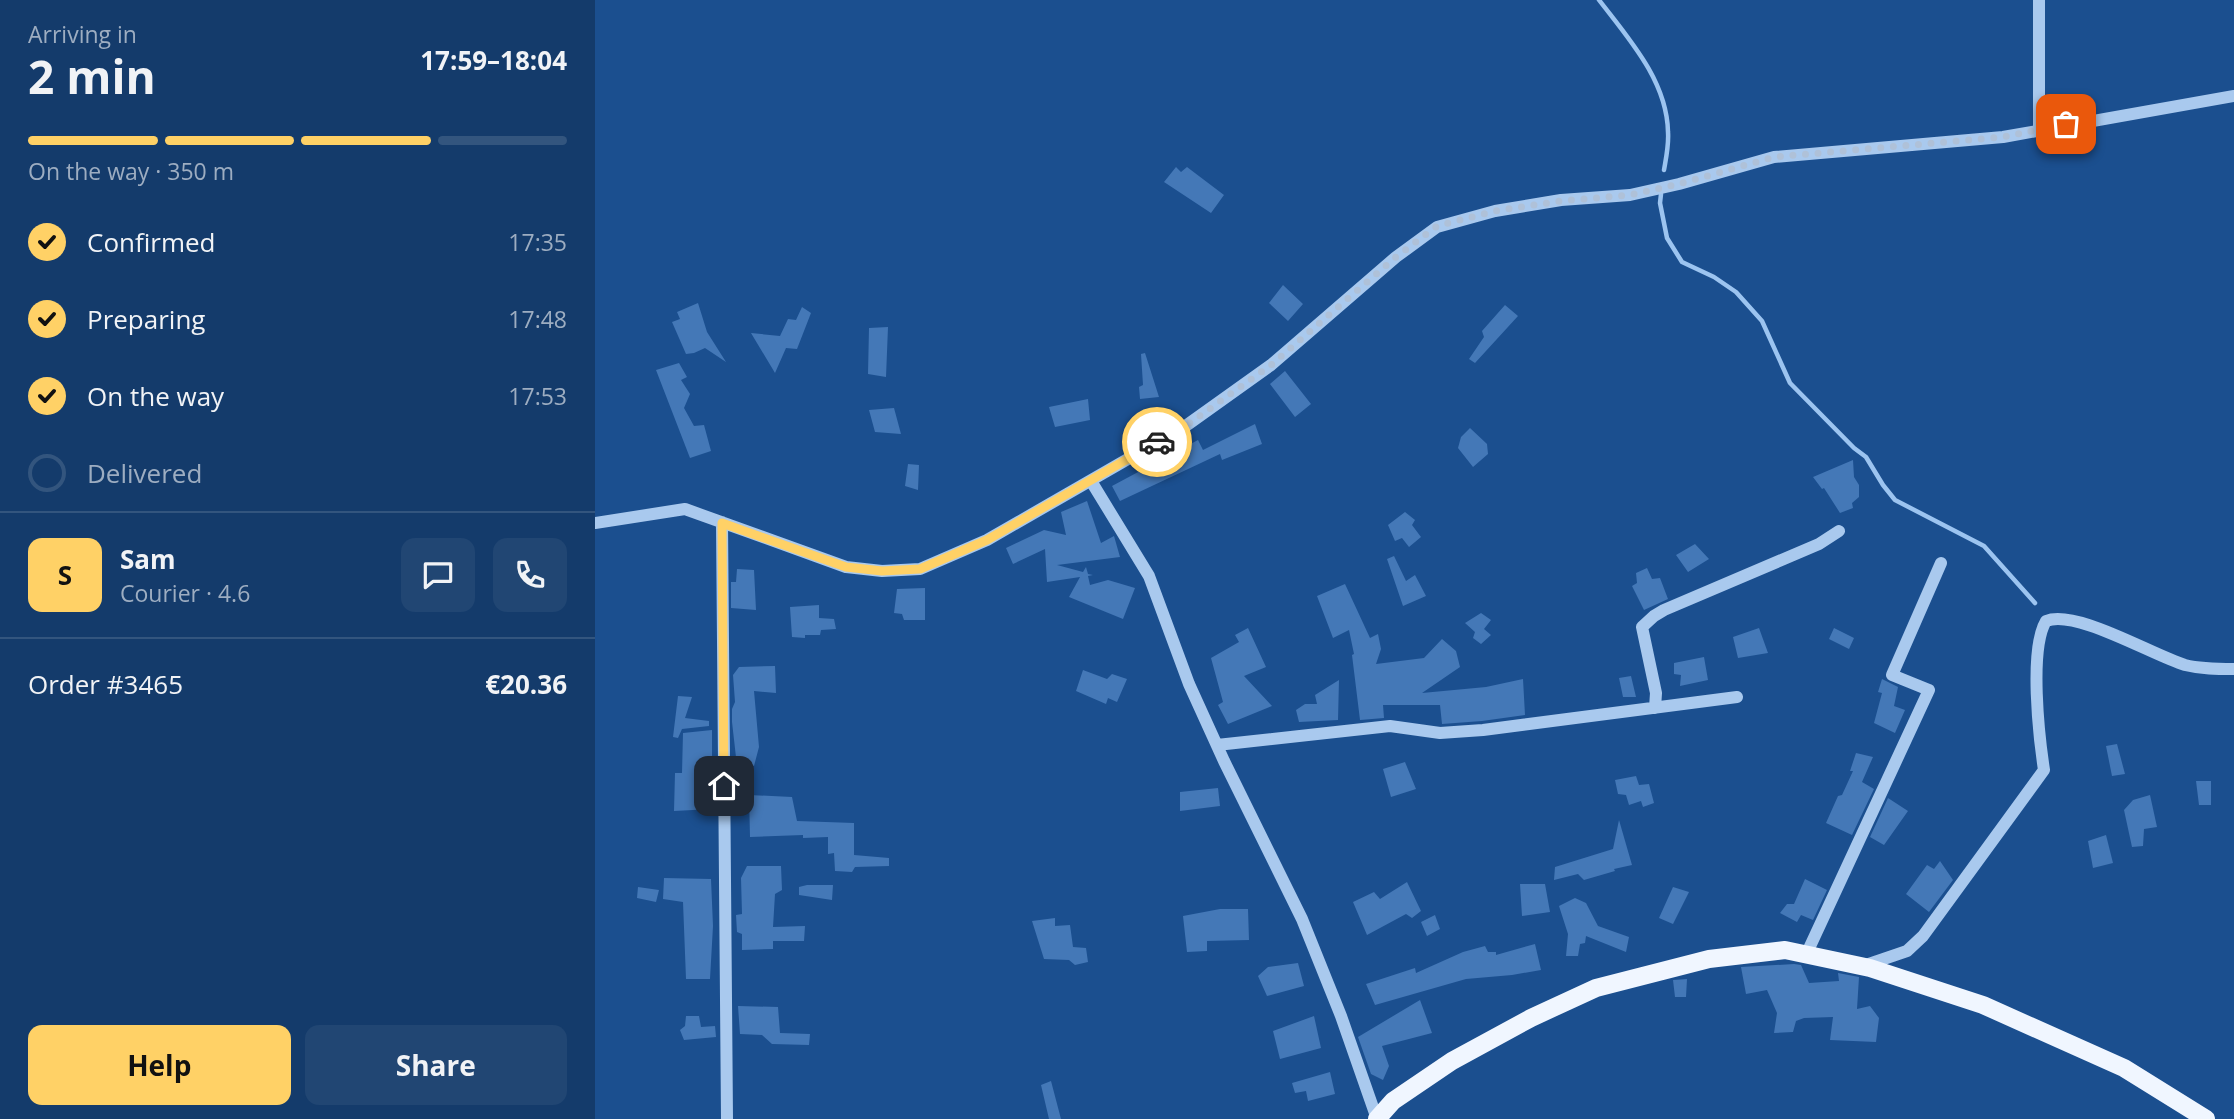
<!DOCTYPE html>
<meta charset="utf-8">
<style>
body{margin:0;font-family:"Open Sans",sans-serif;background:#214673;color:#f1f3f6;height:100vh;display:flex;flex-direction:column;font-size:26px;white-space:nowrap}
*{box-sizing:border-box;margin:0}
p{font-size:23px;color:#9dadc1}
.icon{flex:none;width:38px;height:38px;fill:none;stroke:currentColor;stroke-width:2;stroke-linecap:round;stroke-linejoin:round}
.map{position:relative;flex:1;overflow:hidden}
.panel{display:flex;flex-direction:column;background:#143b6b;width:595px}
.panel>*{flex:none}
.pin{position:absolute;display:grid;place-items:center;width:60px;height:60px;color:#fff;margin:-30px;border-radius:14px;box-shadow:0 4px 10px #0006}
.courier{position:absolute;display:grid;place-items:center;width:70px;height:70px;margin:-35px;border:5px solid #ffd166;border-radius:50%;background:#fff;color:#222;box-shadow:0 2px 9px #0007}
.headline em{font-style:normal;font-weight:700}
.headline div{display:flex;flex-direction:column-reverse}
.headline{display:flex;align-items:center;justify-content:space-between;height:119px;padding:0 28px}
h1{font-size:46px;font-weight:700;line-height:52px}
.bar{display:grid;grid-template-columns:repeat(4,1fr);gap:10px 7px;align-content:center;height:84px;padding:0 28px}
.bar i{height:9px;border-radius:5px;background:#33557e}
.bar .active{background:#ffd166}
.bar p{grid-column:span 4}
.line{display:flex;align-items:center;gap:18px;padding:0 28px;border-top:2px solid #33557e}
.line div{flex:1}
.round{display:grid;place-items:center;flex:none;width:74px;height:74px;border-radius:14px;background:#214673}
ol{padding:0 28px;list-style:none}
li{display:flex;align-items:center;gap:21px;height:77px}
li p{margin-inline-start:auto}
li .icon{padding:7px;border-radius:50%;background:#ffd166;color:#111;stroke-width:4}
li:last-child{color:#9dadc1}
li i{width:38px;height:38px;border:4px solid #33557e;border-radius:50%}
.primary-button{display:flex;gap:14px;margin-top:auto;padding:14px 28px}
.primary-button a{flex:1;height:80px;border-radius:14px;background:#ffd166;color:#111;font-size:28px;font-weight:700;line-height:80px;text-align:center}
.primary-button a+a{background:#214673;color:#f1f3f6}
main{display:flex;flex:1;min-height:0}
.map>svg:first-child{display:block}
</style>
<main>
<section class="panel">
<div class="headline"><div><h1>2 min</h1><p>Arriving in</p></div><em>17:59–18:04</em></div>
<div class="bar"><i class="active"></i><i class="active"></i><i class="active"></i><i></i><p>On the way · 350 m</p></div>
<ol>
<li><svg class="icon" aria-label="check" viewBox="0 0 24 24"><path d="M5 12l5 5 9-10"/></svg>Confirmed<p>17:35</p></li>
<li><svg class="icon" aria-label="check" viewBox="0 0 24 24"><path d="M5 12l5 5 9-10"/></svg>Preparing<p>17:48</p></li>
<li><svg class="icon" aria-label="check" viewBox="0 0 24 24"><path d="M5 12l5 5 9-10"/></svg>On the way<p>17:53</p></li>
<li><i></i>Delivered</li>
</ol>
<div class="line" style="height:126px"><b class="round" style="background:#ffd166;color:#111">S</b><div><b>Sam</b><p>Courier · 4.6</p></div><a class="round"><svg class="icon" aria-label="chat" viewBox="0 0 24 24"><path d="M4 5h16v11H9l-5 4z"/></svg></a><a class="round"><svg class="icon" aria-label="phone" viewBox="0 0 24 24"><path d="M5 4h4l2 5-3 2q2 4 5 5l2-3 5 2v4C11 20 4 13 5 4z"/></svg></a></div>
<div class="line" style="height:91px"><div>Order #3465</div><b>€20.36</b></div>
<div class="primary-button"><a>Help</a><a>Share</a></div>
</section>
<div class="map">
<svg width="1639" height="1119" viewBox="0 0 1639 1119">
<rect width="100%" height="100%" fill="#1b4f8f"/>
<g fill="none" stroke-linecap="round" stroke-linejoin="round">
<path stroke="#9cc4f0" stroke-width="4.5" d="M1004,0C1034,39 1072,81 1073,132C1074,145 1071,158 1069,170
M1066,194L1065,203L1072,238L1087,262L1119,277L1141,292L1167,321L1195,383L1259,448L1271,457L1288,485L1300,500L1389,546L1440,603"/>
</g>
<path fill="#4478b7" d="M581,167L586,172L592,167L629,195L616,213L569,182Z
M688,285L708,304L693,321L674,303Z
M103,303L112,332L131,362L110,348L99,353L91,354L77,322L85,319L82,312Z
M910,305L923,316L880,363L874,359L889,337L887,331Z
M207,307L216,313L202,349L191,348L180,373L156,333L185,336L193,319L201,320Z
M293,327L291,377L273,374L274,328Z
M550,353L564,397L545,399L544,387L548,385L546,354Z
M84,363L92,377L86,380L95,394L89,408L99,426L109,425L116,451L95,458L61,370Z
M690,371L716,404L700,417L675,384Z
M493,399L495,420L460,427L454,407Z
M299,408L306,434L280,432L274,410Z
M660,424L667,444L627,460L625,454L525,501L517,486L603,440L608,450Z
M875,428L892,444L893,454L878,467L863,448L866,437Z
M1258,460L1259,477L1264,485V497L1257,503L1258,508L1245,513L1229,488L1227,489L1218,477Z
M313,464L324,465L323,490L310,486Z
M492,501L506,543L519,536L525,557L462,565L488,572L491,567L493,574L498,575L493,576L495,585L513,580L540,588L528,619L474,597L485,577L452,582L450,549L418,564L411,548L449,530L471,535L466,512Z
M810,512L820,520L817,525L826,537L814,547L807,538L800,541L793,525Z
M1100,544L1114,559L1093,572L1081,555Z
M799,556L811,581L820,575L831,596L808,606L792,559Z
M1052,568L1057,579L1065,578L1073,599L1049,610L1037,586L1042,583L1041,573Z
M142,569L159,570L161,610L136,608V582H141Z
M750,584L775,638L783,634L786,649L781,664L829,658L847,639L861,651L865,667L827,693L891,687L928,679L930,715L887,721L847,724L845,705H788L789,718L765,720L757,655L759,654L754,630L738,638L722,596Z
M330,588V620H309L307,614L299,613L302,589Z
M224,605V618L239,619L241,629L226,630L225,635H210V638L197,637L195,607Z
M886,613L896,620L889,629L896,635L886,644L878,638L880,632L870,623Z
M653,628L671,667L649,676L677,706L633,724L623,705L628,702L616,658L644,642L640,635Z
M1164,628L1173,653L1143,658L1138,637Z
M1239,628L1259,638L1254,649L1234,639Z
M1109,657L1113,680L1085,686L1086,675L1079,674V663Z
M180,666L181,693L159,691L164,747L159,766H142L137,722V709L140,702L138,675L144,667Z
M488,670L512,679L517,674L532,679L522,702L513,698L511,704L481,691Z
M1036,676L1041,697H1028L1024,678Z
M1287,679L1303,687L1299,706L1310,710L1300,733L1279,723L1287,693L1283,692Z
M744,680L743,720L704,722L701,710L710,704H722L720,695Z
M83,696L97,697L90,718L114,721V726L87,729L83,738L78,737Z
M117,730V809L79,811L80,773H87L88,733Z
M1522,744L1530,774L1517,776L1511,746Z
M1261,753L1278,757L1267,782L1279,789L1257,835L1231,823L1243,796L1247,795L1258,771H1255Z
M810,762L821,789L796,797L788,769Z
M1041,776L1044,785L1054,784L1059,803L1048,807L1046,801L1034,805L1031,795L1023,794L1020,780Z
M1601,781H1616V805H1604Z
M623,788L625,806L585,811V792Z
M154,795L197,797L202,821L259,823V855L294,858V866L260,867L257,872L240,871L239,853L233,854V837L208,838V835L155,837Z
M1555,795L1562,827L1549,829L1548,846L1537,847L1529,810L1538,800Z
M1293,798L1313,811L1289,845L1275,837Z
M1024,820L1037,865L1019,869L1020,871L989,880L983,874L959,880L960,867L1018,849Z
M1511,835L1518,863L1498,868L1493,841Z
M1345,861L1358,880L1334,912L1311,894L1332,865L1339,869Z
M152,866H186L187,890L180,894L178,927L210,926L209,941H178V949L147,950V934L142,932L141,915L147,914L146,878Z
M69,878L116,879L118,926L115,979H91L88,902L68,899Z
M1210,879L1232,890L1218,920L1206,915L1202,922L1185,913L1192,904H1199Z
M812,882L826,911L817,918L811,914L772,935L758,902L779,892L785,899Z
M925,884H950L955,912L927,916Z
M212,885H238L237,900L204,895V887Z
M43,887L64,890L61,902L42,898Z
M1078,887L1094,892L1078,924L1064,918Z
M980,898L991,903L1003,926L1034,937L1031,952L991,936L990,943L985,944L983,956H971L973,934L964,906Z
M625,909H653L654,940L612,941V951L592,952L588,916Z
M840,915L845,929L832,936L826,922Z
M460,918V926L475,925L478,947L491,948L493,962L480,965L474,960L449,959L437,921Z
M940,944L946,970L917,975L871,979L780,1005L771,984L820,968L821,973L868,952L890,946L893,952H901V955Z
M703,963L709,986L672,996L663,976L673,967Z
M1199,964L1206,965L1214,983L1244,981L1243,973L1264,977L1262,1009L1275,1006L1284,1018L1281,1042L1235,1040L1238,1017L1209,1018L1201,1021L1198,1032L1179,1033L1182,1013L1172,990L1151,994L1146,967Z
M1092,979L1091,997H1080L1078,980Z
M825,1000L837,1033L787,1046L794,1066L788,1080L776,1074L763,1037Z
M143,1006L183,1007L185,1033L215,1034L214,1045L177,1044L167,1035L145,1034Z
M91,1016H104L106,1027L120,1026L121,1037L89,1040L85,1030L90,1026Z
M719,1016L726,1048L685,1059L678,1031Z
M735,1072L740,1094L713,1101L711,1091L700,1093L697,1083Z
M456,1081L466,1119H454L446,1085Z"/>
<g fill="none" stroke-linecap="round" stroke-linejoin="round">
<path stroke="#a9c9ee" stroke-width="12" d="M1444,130V0
M496,481L554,576L594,684L629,761L707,919L746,1016L782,1119
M127,522L132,1119
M0,523L90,509L251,567L287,571L325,569L392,540L592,425L676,365L801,257L842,227L900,211L966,200L1035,195L1084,184L1179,157L1408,137L1639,96
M1060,708L1061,693L1047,627L1059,616L1069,610L1224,544L1244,531
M622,745L795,726L845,733L888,730L1142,697
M1211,955L1334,690L1297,675L1346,563
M1268,966L1312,951L1328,936L1449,770C1444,737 1434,649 1451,621C1481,609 1557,655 1590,665C1606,669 1622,669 1639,669"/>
<path stroke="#f0f6ff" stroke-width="18" d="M782,1119L798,1101L857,1061L936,1018L1001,988L1114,959L1190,950L1275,968L1388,1005L1529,1068L1611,1119"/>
</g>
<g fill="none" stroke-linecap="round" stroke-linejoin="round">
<path stroke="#afc1d8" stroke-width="7" stroke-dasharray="0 12.6" d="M562,442L592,425L676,365L801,257L842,226L900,211L966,201L1035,195L1084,184L1179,157L1408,137L1471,124"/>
<path stroke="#ffd166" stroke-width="9" d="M129,786L127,523L251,567L287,571L325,569L392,540L562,442"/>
</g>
</svg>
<div class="pin" style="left:1471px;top:124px;background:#ea580c"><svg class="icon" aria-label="bag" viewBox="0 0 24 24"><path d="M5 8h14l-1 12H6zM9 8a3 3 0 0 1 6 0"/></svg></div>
<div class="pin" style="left:129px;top:786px;background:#1f2937"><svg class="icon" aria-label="home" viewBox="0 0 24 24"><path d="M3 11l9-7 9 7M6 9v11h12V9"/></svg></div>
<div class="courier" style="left:562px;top:442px"><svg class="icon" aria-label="car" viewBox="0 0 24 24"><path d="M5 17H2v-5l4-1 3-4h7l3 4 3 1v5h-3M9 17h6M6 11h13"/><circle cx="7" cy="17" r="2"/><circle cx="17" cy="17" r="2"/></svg></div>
</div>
</main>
